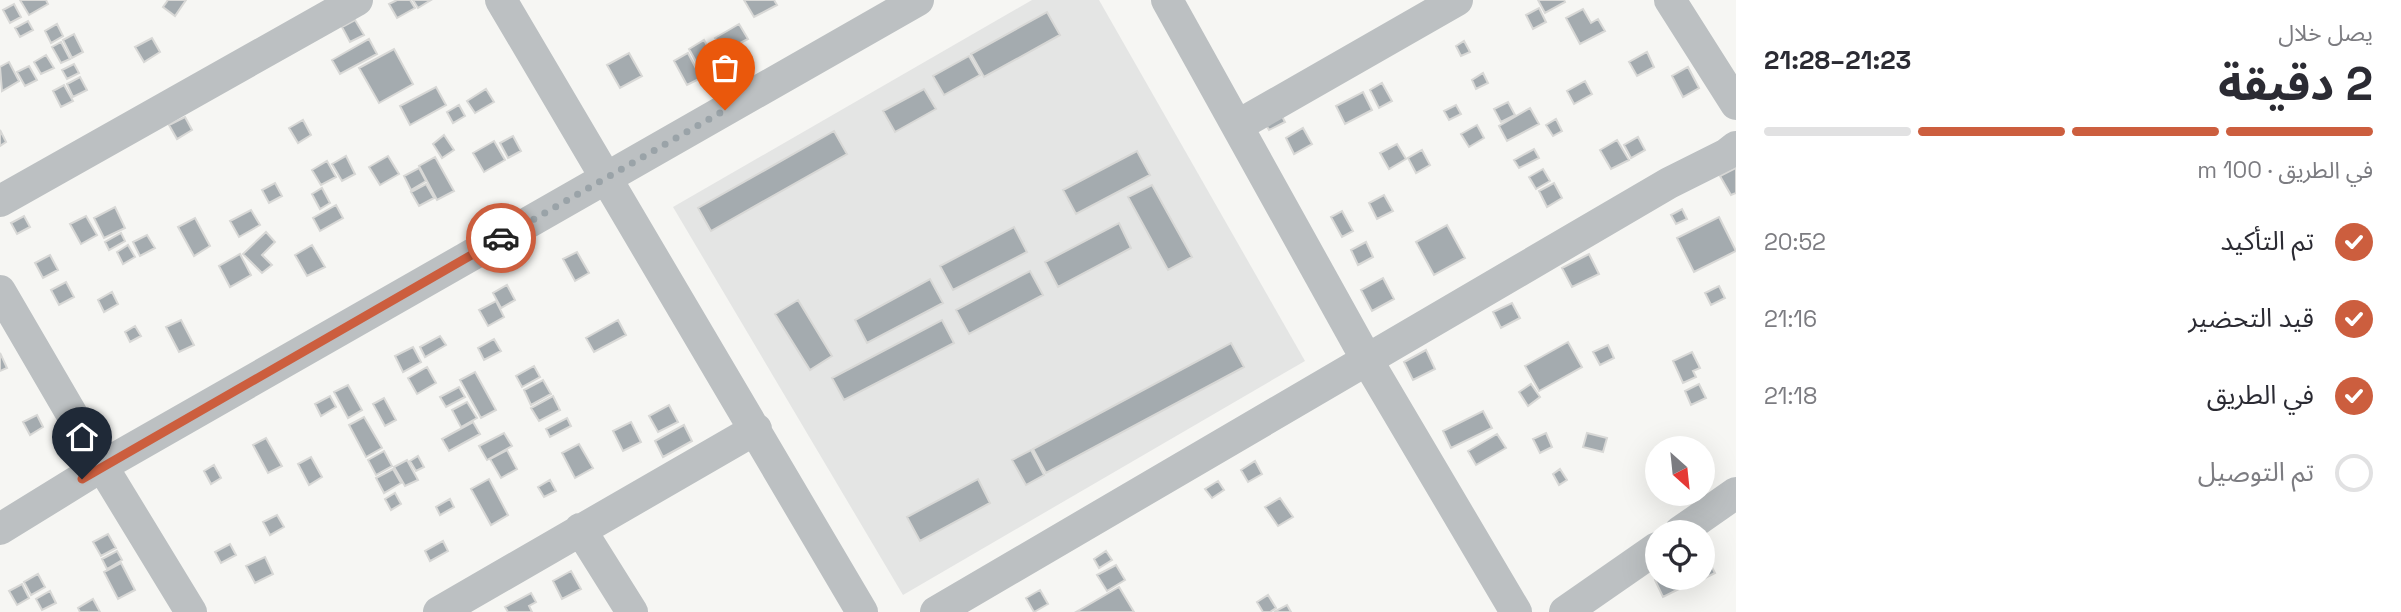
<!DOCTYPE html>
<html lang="ar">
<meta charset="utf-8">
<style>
body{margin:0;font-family:"Space Grotesk","Noto Sans Arabic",sans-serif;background:#f7f7f7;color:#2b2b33;direction:rtl;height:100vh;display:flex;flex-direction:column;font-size:26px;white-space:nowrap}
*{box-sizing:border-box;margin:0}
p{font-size:23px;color:#7c7c81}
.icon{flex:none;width:38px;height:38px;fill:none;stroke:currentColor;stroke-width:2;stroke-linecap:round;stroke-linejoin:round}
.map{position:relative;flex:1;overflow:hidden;direction:ltr}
.details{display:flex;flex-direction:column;background:#fff;width:665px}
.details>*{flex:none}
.needle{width:46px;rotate:153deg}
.fabs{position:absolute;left:1645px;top:436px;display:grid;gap:14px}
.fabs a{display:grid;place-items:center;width:70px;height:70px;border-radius:50%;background:#fff;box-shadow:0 7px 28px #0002;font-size:35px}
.pin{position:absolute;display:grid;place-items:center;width:60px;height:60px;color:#fff;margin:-72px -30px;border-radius:50% 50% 50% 0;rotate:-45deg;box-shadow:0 0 7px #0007}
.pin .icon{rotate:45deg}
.courier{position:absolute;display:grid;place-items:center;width:70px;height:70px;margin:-35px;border:5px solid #cc5e3e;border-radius:50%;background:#fff;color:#222;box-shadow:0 2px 9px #0007}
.head em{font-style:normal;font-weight:700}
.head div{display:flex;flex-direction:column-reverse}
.head{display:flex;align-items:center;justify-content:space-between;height:119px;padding:0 28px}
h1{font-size:46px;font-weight:700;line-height:52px}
.bar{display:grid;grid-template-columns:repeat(4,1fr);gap:10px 7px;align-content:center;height:84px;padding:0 28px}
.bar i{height:9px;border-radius:5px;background:#e1e1e2}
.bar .current{background:#cc5e3e}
.bar p{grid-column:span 4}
ol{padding:0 28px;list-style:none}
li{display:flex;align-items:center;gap:21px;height:77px}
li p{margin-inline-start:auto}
li .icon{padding:7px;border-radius:50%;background:#cc5e3e;color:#fff;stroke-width:4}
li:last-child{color:#7c7c81}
li i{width:38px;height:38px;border:4px solid #e1e1e2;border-radius:50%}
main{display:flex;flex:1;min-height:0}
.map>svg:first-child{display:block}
</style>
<main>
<section class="details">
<div class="head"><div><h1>2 دقيقة</h1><p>يصل خلال</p></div><em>21:23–21:28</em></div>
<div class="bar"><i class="current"></i><i class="current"></i><i class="current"></i><i></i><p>في الطريق · 100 m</p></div>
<ol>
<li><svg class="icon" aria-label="check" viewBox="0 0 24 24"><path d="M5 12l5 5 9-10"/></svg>تم التأكيد<p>20:52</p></li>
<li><svg class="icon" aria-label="check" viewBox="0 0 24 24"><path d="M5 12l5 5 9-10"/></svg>قيد التحضير<p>21:16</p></li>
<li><svg class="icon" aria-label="check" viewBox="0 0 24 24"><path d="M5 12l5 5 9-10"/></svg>في الطريق<p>21:18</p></li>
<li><i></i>تم التوصيل</li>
</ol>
</section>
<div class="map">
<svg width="1736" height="612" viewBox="0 0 1736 612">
<rect width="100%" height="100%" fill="#f6f6f3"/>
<path fill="#e4e5e4" d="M1032,0H1099L1305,361L903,595L673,207Z"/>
<path fill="#a4abaf" stroke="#d8d8d6" stroke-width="2" d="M20,0H46L48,4L29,15Z
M168,0H186L175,16L163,7Z
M397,0H410L415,8L397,18L389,4Z
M413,0H431L418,8Z
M744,0H774L777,5L754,17Z
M1538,0H1564L1565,2L1545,13Z
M14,4L21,17L10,23L3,10Z
M1539,8L1546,22L1533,29L1526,15Z
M1583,9L1591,23L1598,19L1605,31L1580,44L1566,18Z
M1047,12L1060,35L984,77L971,54Z
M355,20L364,35L350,42L342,27Z
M28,21L33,30L20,37L15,28Z
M57,24L63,36L51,43L45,31Z
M739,24L748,39L723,52L715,38Z
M74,34L83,52L72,58L63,40Z
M152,38L160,52L144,62L135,47Z
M369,39L377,54L340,74L332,60Z
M704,40L713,56L698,65L689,49Z
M1464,41L1470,52L1461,56L1456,46Z
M61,42L70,59L61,63L52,47Z
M394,49L413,84L379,103L359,68Z
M1647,52L1654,67L1637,76L1629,62Z
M629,53L642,76L620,88L607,65Z
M688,53L701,78L687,85L674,61Z
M46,55L54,68L41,74L34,62Z
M969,56L980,75L944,95L933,76Z
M9,62L19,81L2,91L0,67Z
M74,64L79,73L67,79L62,70Z
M29,66L37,80L25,86L17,72Z
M1688,67L1699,88L1683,97L1672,76Z
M1483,73L1488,83L1476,89L1472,80Z
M80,77L87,90L73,97L67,84Z
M1585,81L1592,94L1574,104L1567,91Z
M1382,83L1392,101L1379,108L1370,90Z
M64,85L73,101L61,107L53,91Z
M436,87L446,105L410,125L400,106Z
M486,89L494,102L475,113L467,101Z
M924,89L936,109L895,132L883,111Z
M1363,92L1372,110L1345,124L1336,106Z
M1508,102L1515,115L1501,122L1494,109Z
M459,105L465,116L453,123L447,112Z
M1456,105L1461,114L1449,120L1444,111Z
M1277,107L1285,122L1269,130L1261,116Z
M1530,108L1539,124L1507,141L1499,126Z
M185,117L192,130L177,139L169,125Z
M1556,119L1562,131L1553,136L1546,125Z
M303,120L311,135L298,143L289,128Z
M1477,125L1484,138L1469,147L1461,134Z
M1303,128L1312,144L1294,154L1286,138Z
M0,130L6,142L0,146Z
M834,131L847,154L711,231L698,208Z
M444,135L454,150L442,158L433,144Z
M513,136L521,151L508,158L500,143Z
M1638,137L1645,150L1631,158L1624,145Z
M1617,140L1629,160L1611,169L1600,150Z
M494,141L505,160L484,172L473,153Z
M1397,144L1406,159L1389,169L1380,153Z
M1534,149L1539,158L1519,168L1514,160Z
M1422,150L1430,165L1416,173L1408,158Z
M1137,151L1150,175L1076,214L1063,190Z
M346,156L355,174L342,181L332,164Z
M388,156L399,174L380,185L369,167Z
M435,157L454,191L437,200L419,166Z
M327,161L336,177L321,185L312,170Z
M419,168L426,181L411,190L404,176Z
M1736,168V193L1731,195L1720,176Z
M1543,169L1550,181L1536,189L1529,177Z
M275,183L282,196L269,203L262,190Z
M1554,183L1562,198L1547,207L1539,191Z
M426,184L434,198L419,206L411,192Z
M1152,185L1192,257L1168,270L1128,197Z
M322,188L330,203L320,209L312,194Z
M1384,195L1393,211L1377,219L1369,203Z
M336,205L343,218L320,231L313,218Z
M115,207L125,228L104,238L94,218Z
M1682,209L1687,219L1676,224L1671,215Z
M251,210L260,225L239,237L230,221Z
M1342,211L1353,231L1342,237L1331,217Z
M24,216L30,227L17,234L11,223Z
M86,216L97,235L81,244L70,224Z
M1719,217L1736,251L1694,272L1677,238Z
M195,218L210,246L194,256L178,227Z
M1119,223L1131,248L1058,287L1045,262Z
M1447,225L1465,258L1434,275L1416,242Z
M1014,227L1027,252L953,290L940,266Z
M266,232L275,242L262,255L272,265L262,273L243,254Z
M121,233L125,241L109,250L105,242Z
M147,235L155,248L140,256L133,242Z
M1366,242L1373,257L1358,265L1351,250Z
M128,245L135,257L123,264L117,252Z
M312,245L325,267L307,276L295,255Z
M577,252L589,273L575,281L563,259Z
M240,254L251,275L230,287L219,266Z
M1589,254L1599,274L1572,287L1562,268Z
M50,255L58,270L43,278L35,263Z
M1030,271L1043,295L969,334L956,310Z
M1383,278L1394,299L1372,311L1361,290Z
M930,279L943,303L867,343L855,320Z
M66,282L74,297L59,305L51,290Z
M507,285L515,300L501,308L493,293Z
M1719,286L1725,298L1711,305L1705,293Z
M112,292L118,304L104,312L98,300Z
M798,300L832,356L810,370L775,314Z
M496,301L504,317L488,326L479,310Z
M1512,303L1520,318L1501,328L1493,312Z
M181,320L194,345L179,352L166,327Z
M618,320L626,335L594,352L586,338Z
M942,320L954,343L844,400L832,378Z
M135,326L141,336L130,342L125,332Z
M440,336L446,345L425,357L420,347Z
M494,339L501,351L484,360L478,348Z
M1568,342L1582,367L1539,391L1525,366Z
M1231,343L1244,367L1046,473L1033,449Z
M1608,345L1614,358L1600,365L1593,352Z
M413,347L421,362L403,372L395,356Z
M1426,350L1435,369L1413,380L1404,362Z
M1692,352L1700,368L1693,371L1696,377L1683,383L1673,361Z
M0,353L7,368L0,371Z
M534,366L540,377L522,387L516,376Z
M427,367L436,383L417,394L408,378Z
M475,372L496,410L481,418L460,380Z
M543,380L551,394L531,405L524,390Z
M1531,384L1540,397L1528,406L1519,392Z
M1699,384L1706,398L1691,405L1685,391Z
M348,385L362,410L348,418L334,392Z
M459,387L465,397L446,407L440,397Z
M330,396L336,407L321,416L315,404Z
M553,396L560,410L539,421L531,408Z
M384,398L396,420L385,426L373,404Z
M467,402L477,418L461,427L452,410Z
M669,405L678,422L658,432L649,416Z
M1483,411L1492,428L1451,448L1443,431Z
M37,415L43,427L30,435L23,422Z
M364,417L382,448L366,457L349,425Z
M567,418L571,426L550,437L546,429Z
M473,422L480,434L449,451L442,439Z
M631,422L641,442L623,451L613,431Z
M684,425L692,441L663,457L655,441Z
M504,433L512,446L487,460L479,446Z
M1546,433L1552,447L1540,453L1533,439Z
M1587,433L1607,438L1603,452L1583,447Z
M1497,434L1506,448L1476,465L1468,451Z
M266,438L282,466L268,473L253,445Z
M579,444L593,468L575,478L562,453Z
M507,450L517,469L501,478L490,459Z
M1031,450L1044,475L1026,485L1012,460Z
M384,451L392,466L376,475L368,460Z
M418,456L424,467L416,471L410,461Z
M311,457L322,477L309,485L298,464Z
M407,460L418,480L405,486L394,467Z
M1255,461L1262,474L1248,482L1241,470Z
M214,465L221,478L211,484L204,471Z
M393,469L401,483L384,493L376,478Z
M1560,469L1567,480L1559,485L1553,474Z
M489,479L508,515L491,525L471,489Z
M978,479L990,503L920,541L907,517Z
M550,480L556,491L544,497L538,487Z
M1218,481L1224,490L1212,498L1205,489Z
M395,493L401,504L391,510L385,499Z
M1280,498L1293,517L1278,526L1265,507Z
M450,499L454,507L440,515L436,507Z
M277,515L284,527L270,535L263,522Z
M108,534L116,548L101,556L93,542Z
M443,541L448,551L430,561L425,551Z
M230,544L236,555L221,563L215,552Z
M117,551L122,560L107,569L102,559Z
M1106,551L1112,560L1099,568L1094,559Z
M1706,556L1715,573L1701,580L1703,558Z
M265,557L273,574L255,583L246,566Z
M121,563L135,590L118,599L104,572Z
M1116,565L1125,580L1107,591L1097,575Z
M571,571L581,589L562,599L553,581Z
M38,574L45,587L31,595L24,582Z
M1659,578H1673L1679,589L1663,597L1655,580Z
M22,584L29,598L17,605L9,591Z
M1119,587L1134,612H1076Z
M1040,590L1048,604L1034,612L1026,598Z
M50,591L56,603L42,610L36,599Z
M531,593L536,602L529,606L532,612H508L505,607Z
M1268,595L1276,608L1270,612H1263L1257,602Z
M93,599L100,612H80L78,608Z
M1287,605L1291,612H1274Z"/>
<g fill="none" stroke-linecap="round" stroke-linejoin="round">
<path stroke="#bcc0c2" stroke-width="32" d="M501,0L862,612
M1167,0L1367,360L1516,612
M1670,0L1736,104
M1237,126L1457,0
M0,201L357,0
M0,291L102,466L191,612
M0,529L102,466L918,0
M580,529L632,612
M1680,532L1736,493
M439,612L756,429
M936,612L1669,183L1727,154L1736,147
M1565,612L1657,548"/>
</g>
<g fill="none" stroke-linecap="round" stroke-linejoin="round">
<path stroke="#9aa3a8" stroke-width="7" stroke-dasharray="0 12.6" d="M501,238L725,110"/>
<path stroke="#cc5e3e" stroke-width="9" d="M82,479L501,238"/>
</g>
</svg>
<div class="fabs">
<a><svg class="needle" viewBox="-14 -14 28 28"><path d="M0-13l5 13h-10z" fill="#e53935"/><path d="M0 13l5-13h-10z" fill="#7c7c81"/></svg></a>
<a><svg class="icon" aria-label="locate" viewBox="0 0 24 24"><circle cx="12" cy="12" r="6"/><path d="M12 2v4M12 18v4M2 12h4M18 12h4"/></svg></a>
</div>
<div class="pin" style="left:725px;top:110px;background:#ea580c"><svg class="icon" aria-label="bag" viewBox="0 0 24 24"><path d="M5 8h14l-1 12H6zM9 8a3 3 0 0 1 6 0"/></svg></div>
<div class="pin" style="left:82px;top:479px;background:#1f2937"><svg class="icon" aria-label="home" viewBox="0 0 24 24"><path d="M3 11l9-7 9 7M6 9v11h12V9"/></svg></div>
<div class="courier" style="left:501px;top:238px"><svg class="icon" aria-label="car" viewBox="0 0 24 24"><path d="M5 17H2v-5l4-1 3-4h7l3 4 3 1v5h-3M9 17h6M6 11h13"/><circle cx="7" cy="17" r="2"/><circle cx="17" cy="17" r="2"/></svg></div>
</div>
</main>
